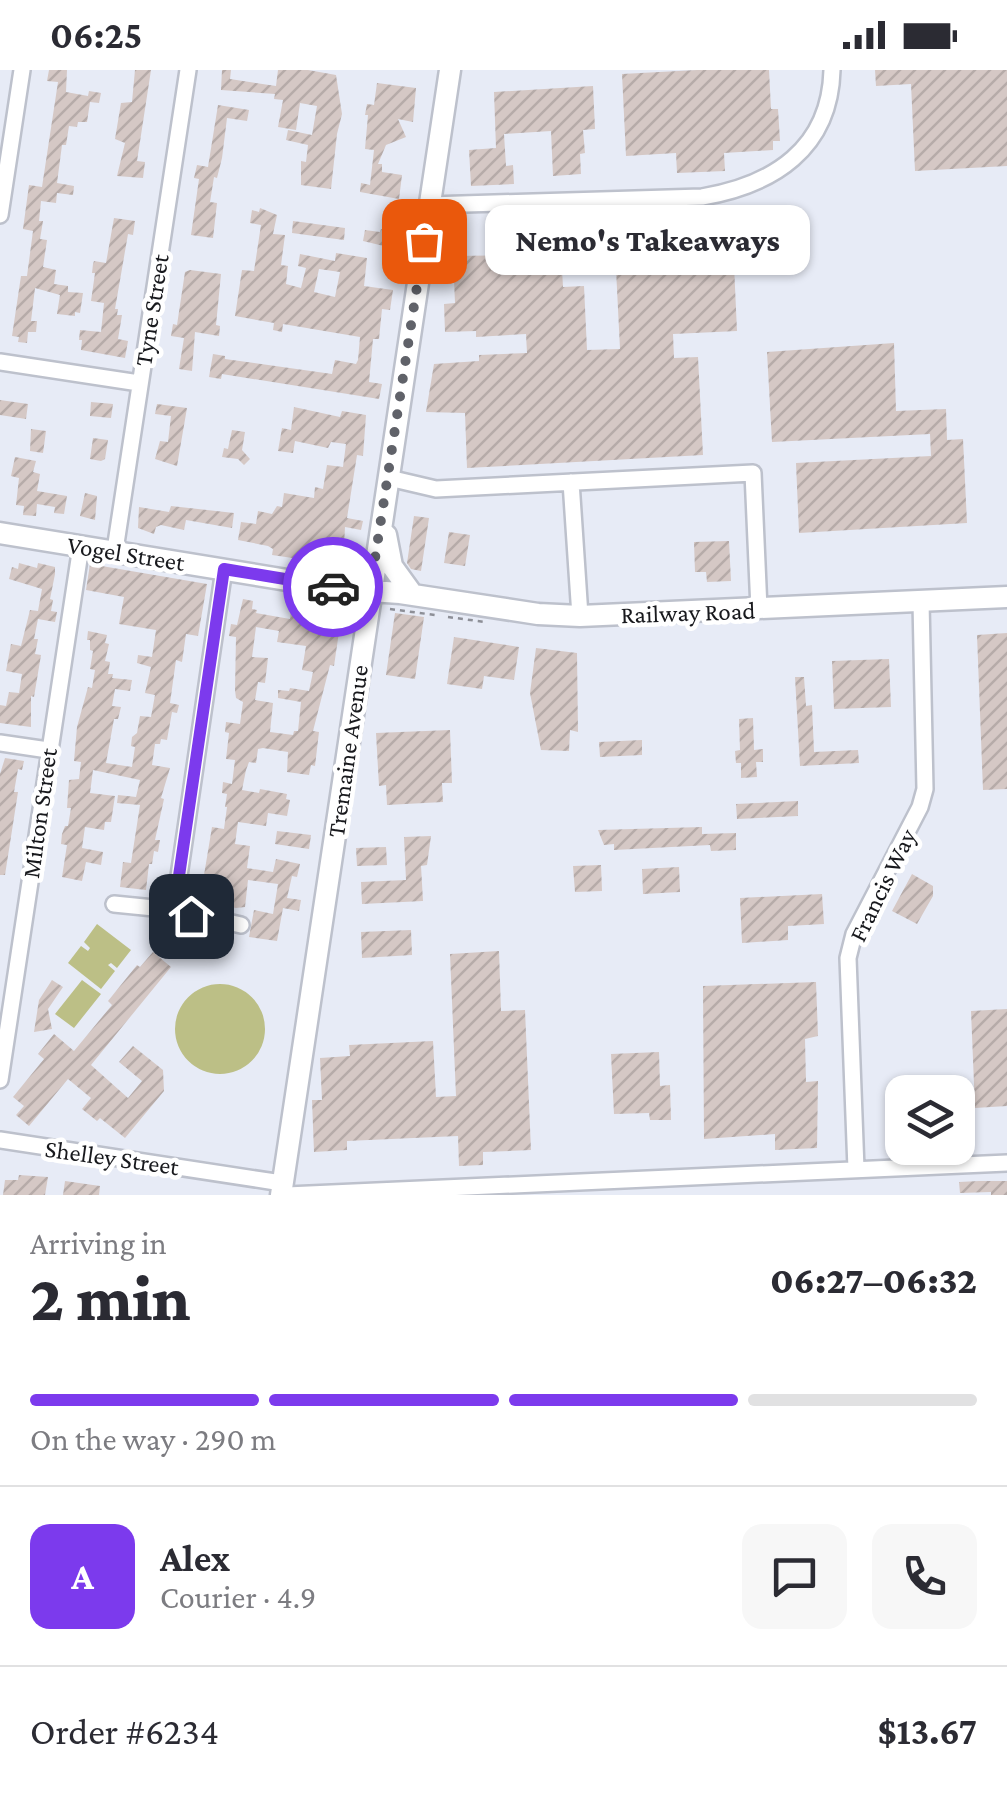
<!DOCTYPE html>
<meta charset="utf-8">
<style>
body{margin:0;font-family:"Crimson Pro",serif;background:#f7f7f7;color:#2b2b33;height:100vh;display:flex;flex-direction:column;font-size:38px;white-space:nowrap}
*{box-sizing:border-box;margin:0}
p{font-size:32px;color:#7c7c81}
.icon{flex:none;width:55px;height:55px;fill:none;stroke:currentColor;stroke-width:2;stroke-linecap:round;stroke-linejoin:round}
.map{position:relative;height:1125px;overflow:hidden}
.sheet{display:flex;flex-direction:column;background:#fff;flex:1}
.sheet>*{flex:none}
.buttons{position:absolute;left:885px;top:1005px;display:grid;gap:20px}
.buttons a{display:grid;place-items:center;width:90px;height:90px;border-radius:20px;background:#fff;box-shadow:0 2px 8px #0004;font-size:50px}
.pin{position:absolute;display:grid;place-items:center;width:85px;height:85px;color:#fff;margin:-42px;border-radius:20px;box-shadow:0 5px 15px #0006}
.courier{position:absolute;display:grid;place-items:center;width:100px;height:100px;margin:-50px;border:8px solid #7c3aed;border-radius:50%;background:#fff;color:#222;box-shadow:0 2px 12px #0007}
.bubble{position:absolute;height:70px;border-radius:20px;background:#fff;box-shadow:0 2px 8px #0004;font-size:32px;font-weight:800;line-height:70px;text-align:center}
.overview em{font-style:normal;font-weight:800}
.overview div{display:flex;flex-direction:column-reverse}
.overview{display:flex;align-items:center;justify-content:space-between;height:170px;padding:0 30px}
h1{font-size:65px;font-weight:800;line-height:75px}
.bar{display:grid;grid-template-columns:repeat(4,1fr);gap:15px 10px;align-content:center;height:120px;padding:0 30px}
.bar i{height:12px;border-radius:8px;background:#e1e1e2}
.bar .selected{background:#7c3aed}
.bar p{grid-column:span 4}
.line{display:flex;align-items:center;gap:25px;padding:0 30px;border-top:2px solid #e1e1e2}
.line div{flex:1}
.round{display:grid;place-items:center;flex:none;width:105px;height:105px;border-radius:20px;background:#f7f7f7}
.status{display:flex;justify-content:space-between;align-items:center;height:70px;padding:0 50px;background:#fff;direction:ltr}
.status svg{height:28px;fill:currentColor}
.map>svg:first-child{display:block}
</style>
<div class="status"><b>06:25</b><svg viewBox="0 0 49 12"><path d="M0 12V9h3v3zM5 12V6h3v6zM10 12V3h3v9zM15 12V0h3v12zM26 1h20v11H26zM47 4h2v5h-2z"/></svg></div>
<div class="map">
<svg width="1007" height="1125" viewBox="0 0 1007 1125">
<defs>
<pattern id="building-hatch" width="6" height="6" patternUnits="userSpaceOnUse" patternTransform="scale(2.5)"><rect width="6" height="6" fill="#d5c8c5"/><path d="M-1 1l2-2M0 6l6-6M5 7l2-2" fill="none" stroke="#b6aba9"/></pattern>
</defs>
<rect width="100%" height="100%" fill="#e7ebf6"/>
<path fill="#bcbf86" d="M97,854L131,880L117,898L111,893L108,895L115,901L101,919L68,893L81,876L88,881L90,878L84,872Z
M82,910L101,924L74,958L55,944Z
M175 959a45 45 0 1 1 90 0a45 45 0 1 1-90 0Z"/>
<path fill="url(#building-hatch)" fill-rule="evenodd" d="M49,0H67L66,22L88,26L89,21L101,23L99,33L90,32L87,52H78L77,57L69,56L66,75H62L57,113L74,116L73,125L57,123L56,133L41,131L39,151H43L40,169L47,170L43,197L56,200L54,214L68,216V222L83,223L80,243L75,242V246L57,244L60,225L35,218L31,251H37L36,262H28L27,273L18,272L19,267L12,266L21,206H27L33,161L23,159L29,115L42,117L58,12L47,11Z
M135,0H151L137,91L145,92L143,108L117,106L125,73L115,69L121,33L132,32Z
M222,0H231L230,9L276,16L278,0H308L336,5L342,44L337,64L331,119L301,115V91L306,92L308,75L286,70L288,60L312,65L317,36L300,33L296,60L278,57L283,30L274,29L275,24L221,20Z
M697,0H769L771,39H778L780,71H773V80L724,83L725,101L677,103L676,83L626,86L622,4Z
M875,0H1007V96L915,101L911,14L876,16Z
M377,13L416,18L413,52L398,49L406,67L386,75L378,94H382V102L402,105L399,129L360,122L361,113L370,115L374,80L365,79L368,45H365L367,34L374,35Z
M593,16L595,59L583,60L585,83L580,84L581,104L553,106L551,61L504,64L506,96L513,95L514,114L471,116L469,80L496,78L494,22Z
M218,35L249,40L247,51L227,48L222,88L217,108L214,107L210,132L217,133L213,168L191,165L199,109L194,108L197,95L208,97Z
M260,138L277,145L273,164L285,165L281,195L288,196L286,214L301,218L306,198L298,196L300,184L335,191L336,183L367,188L364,216L393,220L390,240L382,239L379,269H373L369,312L382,314L379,329L222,304L221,309L209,307L213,284L225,286V289L332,304L335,290L356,294L358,290L360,267L283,254L282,262L273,260L274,253L235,246L242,200L254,201L261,155L250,153L252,140L259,142ZM319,199L340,202L335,227L314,222Z
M114,148L135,151L133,165L128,164L115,239H118L117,245H122L118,269L128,271L125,288L81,280L82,270H79L80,260L101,262L104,233L91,231L95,203H92L93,194L94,191L106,193Z
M293,151L345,158L344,170L292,163Z
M519,153H530L531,165L560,163L563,217L584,216L587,280L620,279L615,179L733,173L737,261L673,264L674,288L698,287L703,385L467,398L465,343L426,342L434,294L479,291V285L527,283L526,264L476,267V261L445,262L444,234L455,233L453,186L520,185Z
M381,159L390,161L388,177L363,171L365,160L380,162Z
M190,200L221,204L216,255L220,256L219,266L195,262L192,301L179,299L184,268L171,266L173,254L177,255L185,202Z
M894,273L896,341L946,339L947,370L963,369L967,453L799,463L796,393L931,386L930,364L772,372L767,282Z
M0,330L28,334L26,349L0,345Z
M91,332L113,334L111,348L90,346Z
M157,334L187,338L177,396L155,389L160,371L168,372L171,346L155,344Z
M294,337L340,347L342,341L366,345L363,386L357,385L347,448L363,451L361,460L345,457L343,493L307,484L306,490L272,485L273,479L268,476L238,470L241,452L256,454L258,441L272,444L277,436L282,437L284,423L314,428L315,417L323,419L327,395L343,397L346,374L331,372L328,378L295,371L293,383L278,381L282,358L291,360Z
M31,359L46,361L43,383L30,381Z
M232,360L245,362L242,380L250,389L244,395L238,389L222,387L224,378L228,379Z
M93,368L108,370L105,389L101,391L90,389Z
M15,387L36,391L33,402L40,404L37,421L67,426L64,444L54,443L55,437L37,434L36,446L23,445L24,436L16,435L19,408L11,406Z
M85,423L97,426L95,450L80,446Z
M171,436L234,443L232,458L186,450L184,460L161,455L156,457L154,464L138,458L139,437L169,442Z
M414,446L429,448L421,501L411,499L407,493Z
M449,462L470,465L465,496L444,493Z
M729,471L731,511L707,512L706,502H695L694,472Z
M19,493L37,498L38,493L55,497V504L50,529L53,530L51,541L57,542L55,552L38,549L34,569H38L35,584L41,585L34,627L31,626V657L0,653V635L6,636L9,622L19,623L22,604L6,601L11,574L21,576L30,540L38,541L42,519L9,509L12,497L18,499Z
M90,494L207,514L198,566L186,564L182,592L176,590L170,633L179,635L177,643L172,642L167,670L161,669L160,674H155L152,695L170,698L161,728L164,729L155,770H160L158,782L154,781L152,794H149L146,820L120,817L123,792L131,793L140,735L117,733L118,725L136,727L140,710L93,700L90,723L115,726L111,752H105L104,760L85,757L82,778L103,782L101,795L86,792L82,811L62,807L67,775L61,774L62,764L65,756H68L71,738H67L69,710L79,709L81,692L74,691L77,657L88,617L92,618L95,600L90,599L93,581L90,580V570H87L88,561L107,565L105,573L109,574L105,591L110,592L108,604H113L112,608L132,610L130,621L115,619L112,636L121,637L118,649H114L106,693L132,697L135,677L131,676L132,667L137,663L140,646L151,647L155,625L145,623L151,597L137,593L138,585L152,587L156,560L119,554L124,527L86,520Z
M243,529L253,531L252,539L257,540L256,543L290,549L291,539L302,541V545L330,551L329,561L339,562L334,596L330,595L313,661L319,662L315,696L311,695L309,705L287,702L288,682L263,678L258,679L256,693L249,692L246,700L242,720L259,723L260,719L287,724L286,729L290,730L287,746L268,743L266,756L238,752L235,774L250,776L247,798L273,802L276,789L300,794L297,807L292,806L287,828L301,830L299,841L283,838L277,871L249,867L254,840L273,844L278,814L248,810L245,837L236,838L226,836L227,831L202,827L203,815L195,814L196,804L204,805L212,757L224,759L227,737H225L227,724L222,723L223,712L232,714L235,690L226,689L229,663L225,662L226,652L240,654L243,632L236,628L235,620L236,567L229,566L231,554L237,555ZM256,557L279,561L277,572L306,576L302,600L313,602L309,621L290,618L289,621L278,620V628L301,632L298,661H294L293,665L270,662L273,633L255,630L258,612L265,613L268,588L252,587Z
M395,543L424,547L415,609L386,605Z
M1007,563V719L983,720L977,565Z
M454,567L519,577L514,610L484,606L482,619L447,614Z
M536,578L577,583L578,662L570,660L569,681L541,680L530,623Z
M889,589L891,637L834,639L832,591Z
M795,607H804L806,636L812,635L814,682L858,680L859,693L800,696Z
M753,648L754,680L763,679V692H756L757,707L741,708V693H736L735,681L740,680L739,649Z
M450,660L452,713H442L443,732L387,735L386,715L379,716L376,663Z
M642,670V685L600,687L599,672Z
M5,688L24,691L22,700L18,699L14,722H18L5,805H0V704Z
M798,731V746L737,749L736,734Z
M702,757V764L736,763V780L711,781L710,775L614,780V774L604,775L598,760Z
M277,761L311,765L309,779L275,774Z
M431,766L427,795L421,796L423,831L362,834L361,812L406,810L404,767Z
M386,777L387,795L357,796L356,778Z
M601,795L602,821L575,822L573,796Z
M679,797L680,822L643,824L642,799Z
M912,804L933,816V826L917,854L892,841Z
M822,824L824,854L788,856V870L742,873L740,828Z
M411,860L412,885L362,888L361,862Z
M499,881L501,941L525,940L531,1080L483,1082V1095L459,1096L458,1066L347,1071V1080L314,1082L312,1030H322L320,988L350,986L349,975L433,971L436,1027L456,1026L450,884Z
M153,882L171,897L91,995L128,1028L142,1011L119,992L133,976L163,1000L164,1021L125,1068L100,1048L97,1051L82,1039L91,1028L68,1009L29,1056L16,1045L24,1036L13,1027L44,989L38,984L54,964L74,981L112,935L108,931L137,895L140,897Z
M52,910L63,917L48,939L52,959L34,962L39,930Z
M816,912L818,966L805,969L806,1012L818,1011L817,1078L775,1080V1064L704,1069L703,916Z
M1007,939V1036L975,1038L971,941Z
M659,982L660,1016L670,1015L671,1050H650L649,1043L614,1044L611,984Z
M19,1105L48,1107L45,1125H3L5,1110H18Z
M65,1111L100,1116L99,1125H63Z
M979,1111H1007V1125H991V1122L960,1123L959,1112Z"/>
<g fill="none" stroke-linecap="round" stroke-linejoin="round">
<g stroke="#bdc1cc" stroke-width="20">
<path id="minor" d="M429,135L702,127C773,115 830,79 832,0
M0,145L22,0
M0,292L139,313
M389,408L436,419L753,403L759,539
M571,412L580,546
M115,480L188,0
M224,499L174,840L241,855
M0,673L48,680
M114,834L174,840
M0,1010L81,476
M0,1070L282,1113
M856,1099L848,888L854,864L920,737L925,719L921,532
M287,1125L1007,1093"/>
</g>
<g stroke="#bdc1cc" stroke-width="25">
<path id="major" d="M0,463L342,519L400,523L538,544L580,546L1007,527
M386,465L392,496L413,525
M281,1125L450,0"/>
</g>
<path stroke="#8d8f97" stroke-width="2.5" stroke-dasharray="5 5" stroke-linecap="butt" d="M390,539L435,545
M448,547L485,552"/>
<use href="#minor" stroke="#fff" stroke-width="15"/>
<use href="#major" stroke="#fff" stroke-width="20"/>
</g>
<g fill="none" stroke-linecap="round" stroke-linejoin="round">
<path stroke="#606269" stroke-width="10" stroke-dasharray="0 18" d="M333,517L370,521L424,171"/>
<path stroke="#7c3aed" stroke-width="12" d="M191,846L174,840L224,499L333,517"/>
</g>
<g text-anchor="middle" stroke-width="9" stroke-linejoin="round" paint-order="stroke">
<g font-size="25" fill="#18191d" stroke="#fff">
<text transform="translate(151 240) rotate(-81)" y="9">Tyne Street</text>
<text transform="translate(126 483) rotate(9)" y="9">Vogel Street</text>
<text transform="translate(688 542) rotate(-2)" y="9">Railway Road</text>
<text transform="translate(347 681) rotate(-82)" y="9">Tremaine Avenue</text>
<text transform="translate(39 743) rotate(-82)" y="9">Milton Street</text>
<text transform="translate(882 815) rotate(-64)" y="9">Francis Way</text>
<text transform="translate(112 1087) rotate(8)" y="9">Shelley Street</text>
</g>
</g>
</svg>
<div class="buttons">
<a><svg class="icon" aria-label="layers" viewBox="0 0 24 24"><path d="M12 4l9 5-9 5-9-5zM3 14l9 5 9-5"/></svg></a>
</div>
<div class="pin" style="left:424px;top:171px;background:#ea580c"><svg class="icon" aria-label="bag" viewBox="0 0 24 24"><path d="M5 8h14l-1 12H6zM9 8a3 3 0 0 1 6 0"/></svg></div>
<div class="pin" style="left:191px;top:846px;background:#1f2937"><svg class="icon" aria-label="home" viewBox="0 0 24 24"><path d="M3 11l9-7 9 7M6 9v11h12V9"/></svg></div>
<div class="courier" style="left:333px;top:517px"><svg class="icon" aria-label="car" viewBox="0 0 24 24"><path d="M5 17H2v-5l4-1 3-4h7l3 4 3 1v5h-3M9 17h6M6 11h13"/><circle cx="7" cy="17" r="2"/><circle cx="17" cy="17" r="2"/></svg></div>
<div class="bubble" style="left:485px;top:135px;width:325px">Nemo's Takeaways</div>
</div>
<section class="sheet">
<div class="overview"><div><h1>2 min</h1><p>Arriving in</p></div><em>06:27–06:32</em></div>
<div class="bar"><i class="selected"></i><i class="selected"></i><i class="selected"></i><i></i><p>On the way · 290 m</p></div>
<div class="line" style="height:180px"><b class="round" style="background:#7c3aed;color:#fff">A</b><div><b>Alex</b><p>Courier · 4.9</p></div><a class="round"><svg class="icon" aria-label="chat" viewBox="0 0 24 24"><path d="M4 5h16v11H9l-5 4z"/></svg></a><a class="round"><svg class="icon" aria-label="phone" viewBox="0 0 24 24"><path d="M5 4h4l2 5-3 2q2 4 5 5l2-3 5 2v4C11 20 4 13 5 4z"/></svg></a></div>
<div class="line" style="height:130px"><div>Order #6234</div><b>$13.67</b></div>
</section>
